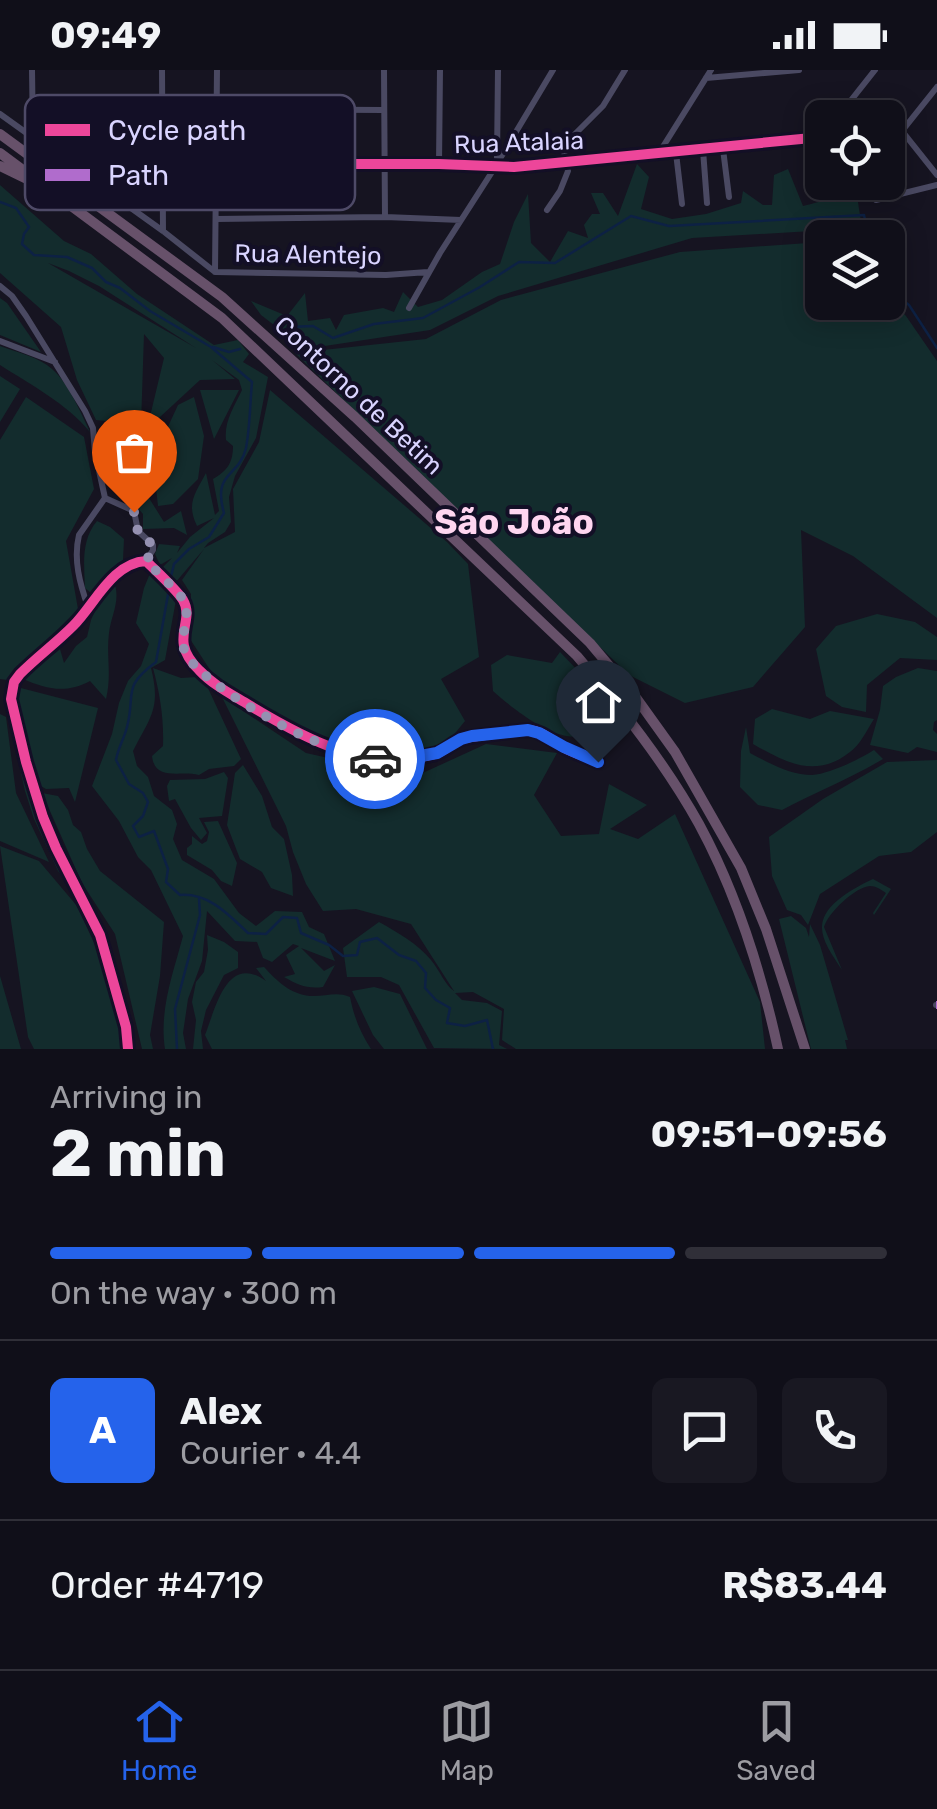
<!DOCTYPE html>
<meta charset="utf-8">
<style>
body{margin:0;font-family:Rubik,sans-serif;background:#191822;color:#f1f3f6;height:100vh;display:flex;flex-direction:column;font-size:38px;white-space:nowrap}
*{box-sizing:border-box;margin:0}
p{font-size:32px;color:#9c9ca2}
.icon{flex:none;width:55px;height:55px;fill:none;stroke:currentColor;stroke-width:2;stroke-linecap:round;stroke-linejoin:round}
.map{position:relative;height:979px;overflow:hidden}
.panel{display:flex;flex-direction:column;background:#100f19;flex:1}
.panel>*{flex:none}
.buttons{position:absolute;left:805px;top:30px;display:grid;gap:20px}
.buttons a{display:grid;place-items:center;width:100px;height:100px;border-radius:15px;background:#100f19;box-shadow:0 5px 25px #0003,0 0 0 2px #302f38;font-size:50px}
.pin{position:absolute;display:grid;place-items:center;width:85px;height:85px;color:#fff;margin:-102px -42px;border-radius:50% 50% 50% 0;rotate:-45deg;box-shadow:0 0 10px #0007}
.pin .icon{rotate:45deg}
.courier{position:absolute;display:grid;place-items:center;width:100px;height:100px;margin:-50px;border:8px solid #2563eb;border-radius:50%;background:#fff;color:#222;box-shadow:0 2px 12px #0007}
.summary em{font-style:normal;font-weight:700}
.summary div{display:flex;flex-direction:column-reverse}
.summary{display:flex;align-items:center;justify-content:space-between;height:170px;padding:0 50px}
h1{font-size:65px;font-weight:700;line-height:75px}
.bar{display:grid;grid-template-columns:repeat(4,1fr);gap:15px 10px;align-content:center;height:120px;padding:0 50px}
.bar i{height:12px;border-radius:8px;background:#302f38}
.bar .current{background:#2563eb}
.bar p{grid-column:span 4}
.line{display:flex;align-items:center;gap:25px;padding:0 50px;border-top:2px solid #302f38}
.line div{flex:1}
.round{display:grid;place-items:center;flex:none;width:105px;height:105px;border-radius:15px;background:#191822}
.status{display:flex;justify-content:space-between;align-items:center;height:70px;padding:0 50px;background:#100f19;direction:ltr}
.status svg{height:28px;fill:currentColor}
.tab-bar{display:flex;justify-content:space-around;align-items:center;height:140px;border-top:2px solid #302f38;background:#100f19;font-size:28px;color:#9c9ca2}
.tab-bar a{display:grid;justify-items:center;gap:5px}
.tab-bar .current{color:#2563eb}
.map>svg:first-child{display:block}
</style>
<div class="status"><b>09:49</b><svg viewBox="0 0 49 12"><path d="M0 12V9h3v3zM5 12V6h3v6zM10 12V3h3v9zM15 12V0h3v12zM26 1h20v11H26zM47 4h2v5h-2z"/></svg></div>
<div class="map">
<svg width="937" height="979" viewBox="0 0 937 979">
<rect width="100%" height="100%" fill="#161421"/>
<path fill="#132c2d" fill-rule="evenodd" d="M637,94L649,107L641,139L672,149L706,144L741,133L743,121L763,135H772L774,105L788,99L803,136C821,132 830,130 839,113H855L862,158L692,168L498,226L430,260L305,279L261,245L251,231L287,246L305,223L308,251L330,248L336,260L344,245L383,238L394,242L403,222L418,237L442,230L482,202L500,194L514,152L528,124L531,173L550,192L568,161L588,168L584,155L592,144H600L591,123H603L618,146Z
M0,115L64,171L91,184L137,224L214,275L238,270L249,284L243,292L268,307L256,368L235,406L229,427L231,452L225,462L208,473L204,478L235,462L233,419L259,372L270,320L447,472L468,494L479,587L441,609L465,651L447,673L384,686L304,660L216,609L190,569L191,524L182,510L204,479L175,513L161,499L172,488L160,495L155,484L159,474L180,476L177,483L190,467L214,448L197,456C186,433 195,424 206,403L215,445L219,441L213,409C227,401 233,393 233,376L226,370C224,351 234,337 242,320L239,310L212,290L235,309L200,310L147,359L164,288L144,264L141,355L96,350L77,310L61,257L0,203ZM48,193L69,201L99,216L196,278Z
M822,172V232H888V228L906,246L937,291V548L853,486L801,460L805,557L753,617L685,633L629,605L295,283L426,269L501,230L680,182Z
M0,228L7,233L41,282L0,265Z
M0,276C16,282 39,287 52,299C68,312 81,343 90,362C66,333 31,315 0,295Z
M0,306L20,319L0,352Z
M200,320H239L214,369Z
M26,327L84,367L94,419L66,471L78,539L8,610L0,609V370Z
M194,327L204,366L198,409L173,434L158,436L156,418H146L165,363L178,335Z
M101,359L142,374L137,424L121,427C105,407 103,383 101,359Z
M149,428L164,452L181,441L187,465L174,458L143,459V444L134,434Z
M97,451L110,457L124,469L123,490L91,523L85,518C84,494 81,470 97,451Z
M151,501L176,530L165,590L151,598C161,638 151,646 133,681L137,696L148,707L154,726L172,740L177,754L173,769L182,790L214,809L239,843L256,856L275,841L302,842L309,857L324,864L335,891L301,878L324,901L335,895L323,917C307,919 298,915 284,907L295,904L286,885L299,876L293,874L272,892L263,888L257,872L235,871L207,841L202,891L188,929L183,963L186,979H165C159,940 173,904 183,866L151,800L138,787L119,751L92,716L112,664L119,633L128,611L141,596L149,574L136,553L144,518Z
M115,515C120,532 111,546 109,563C106,586 112,604 106,629L90,611C66,624 46,619 23,609L60,579L64,593L76,576L87,567L91,550L100,530Z
M877,544L915,552L937,567V590L900,588L867,615L866,642L842,637L826,626L816,579L836,556Z
M560,582L610,634L600,649L597,659C592,662 587,665 581,666C554,672 512,638 493,621L491,595L507,585L552,593Z
M153,598L181,608L197,607L207,616L241,689L234,696L209,699L199,705C180,700 155,712 152,686L163,676C164,649 160,624 153,598Z
M918,598L937,601V650L934,652L933,660L937,664V682L917,677L908,683L870,675L880,640L883,616L896,607Z
M17,617L98,638L75,732L69,718L46,719L39,715L17,642Z
M222,627L306,683L414,707L486,674L557,683L534,725L561,766L599,764L609,714L647,735L610,759L638,769L675,744L760,932L765,979H516L502,970L504,939L473,922L455,923L462,930L487,933L502,941L499,975L507,979L434,978L399,915L381,907H347L343,878L379,852C397,862 418,874 431,890C440,901 445,915 454,921L411,854L356,839L323,841L306,814L293,782L286,756Z
M772,639L810,649L830,641L874,649C867,660 860,675 850,682C816,709 786,693 753,674L755,649Z
M0,644L6,647L16,723L49,792L0,771Z
M13,652C24,698 34,743 55,786C65,807 78,826 89,847L74,821L58,801L34,749L25,721L11,658Z
M746,657L750,683C769,693 790,705 812,705C829,704 860,689 874,680L883,689C851,708 816,722 782,740L758,735L740,717L741,681Z
M937,690V762L911,782L879,786L820,824L808,855L801,845L787,840L772,806L769,767L823,729L887,692Z
M243,695L262,726L272,757L284,769L292,805L293,826L271,818L262,802L240,789L227,755L235,703Z
M224,702L228,708L222,746L199,748L207,763L201,770L191,758L175,729L169,731L167,716L170,710L205,709Z
M42,723L58,726L68,740L73,755L81,762L87,779L100,801L164,852L160,906L150,965L153,979H142L115,864L82,813Z
M218,751L237,793L232,816L221,811L212,800L187,785V778L192,774V766L202,774L207,771L209,762L204,752Z
M0,776L39,791L77,836L101,888L123,972L122,979H34L28,967Z
M873,809L891,819L874,845L873,843L886,823C880,819 876,816 870,816C855,817 828,843 824,857L842,900C825,874 809,854 838,830C849,821 860,815 873,809Z
M791,846L806,858L809,867L810,854L820,875L848,970H845L847,979H811L779,849Z
M207,865L224,872L238,882V898L224,905L206,940L201,961L203,979H193L196,950L192,932L196,912L204,902L208,880Z
M264,897C277,911 290,924 310,926C325,927 336,921 350,927C354,947 360,962 371,979H212L205,965C216,937 227,883 266,911L256,898Z
M0,906L21,979H0Z
M374,917L400,924L427,979H384L373,965L352,921Z"/>
<g fill="none" stroke-linecap="round" stroke-linejoin="round">
<path stroke="#0d2144" stroke-width="2.5" d="M0,132L16,138L29,157L24,164L22,174L34,185L67,187L92,198L106,212L120,218L150,241L211,277L252,312C250,334 250,357 246,378C239,408 212,401 224,443L209,467L189,479L174,494L170,511
M888,219L909,235L937,278
M288,257L313,256L333,268L374,254L423,248L480,217L519,192L555,193L631,146L669,156L864,145L869,168
M213,277L229,282L240,279
M169,519L156,592C121,618 136,623 127,657C124,669 118,678 116,690L129,714L143,723L148,732L143,746L133,756L139,767L154,761L168,799L166,812L180,825C209,823 228,844 248,863L266,864L283,847L297,848L301,863L329,875L343,886L357,885L360,872L377,868L399,885L416,891L426,903L425,918L436,930L450,938L447,953L465,956L487,950L493,979
M177,979L175,939L200,845L199,829"/>
<path stroke="#4a4962" stroke-width="6" d="M32,0L33,69
M162,0L163,161
M384,0L385,147
M706,8L799,0
M32,39H162
M217,39L383,40
M0,44L163,161L215,202L386,205L428,202
M837,48L875,0
M902,61L937,17
M888,62L902,61L937,105
M723,79L729,127
M703,80L707,133
M659,83L711,0
M676,83L682,134
M497,89L498,0
M216,94H439L514,97L822,67
M439,94L440,0
M876,130L937,115
M547,140L560,121L568,101L564,82L568,71L603,36L625,0
M216,149L385,147L461,150
M215,202L217,0
M0,216L12,226L26,246L85,341L93,358L95,382L105,428L79,465C73,490 80,514 88,537
M409,238L440,183L492,102L553,0
M0,271L55,292
M105,428L134,441L138,461L153,475V480L146,491
M936,935H937
M128,979L126,957L100,865L56,778L43,747L26,692L11,629L14,612L20,604C37,587 56,573 73,556C95,534 112,493 146,491C156,501 176,519 183,530C196,552 167,569 199,600C213,615 231,624 249,635C305,669 367,703 435,684C445,681 452,673 461,669C466,667 523,660 529,660C542,661 552,671 563,677C574,683 587,687 598,692"/>
<path stroke="#67516a" stroke-width="10" d="M0,64L222,227L355,347L590,573L637,629L675,682L741,798L766,859L805,979
M0,83L222,248L577,586C622,639 665,693 699,754C737,824 761,901 778,979
M0,96L31,111"/>
<path stroke="#b06ccc" stroke-width="8" stroke-dasharray="15 8" stroke-linecap="butt" d="M936,935H937"/>
<g stroke="#130f26" stroke-width="16">
<path id="cycleway" d="M216,94H439L514,97L822,67
M128,979L126,957L100,865L56,778L43,747L26,692L11,629L14,612L20,604C37,587 56,573 73,556C95,534 112,493 146,491C156,501 176,519 183,530C196,552 167,569 199,600C213,615 231,624 249,635C305,669 367,703 435,684C445,681 452,673 461,669C466,667 523,660 529,660C542,661 552,671 563,677C574,683 587,687 598,692"/>
</g>
<use href="#cycleway" stroke="#ed469a" stroke-width="10"/>
</g>
<g fill="none" stroke-linecap="round" stroke-linejoin="round">
<path stroke="#9591b1" stroke-width="10" stroke-dasharray="0 18" d="M134,442L138,462L153,475V480L146,491C154,499 180,523 184,531C192,548 177,568 186,584C201,612 284,659 315,671C334,679 355,684 375,689"/>
<path stroke="#2563eb" stroke-width="12" d="M375,689L401,690L426,685L437,683L461,669L472,666L528,660L539,663L564,677L598,692"/>
</g>
<g text-anchor="middle" stroke-width="8" stroke-linejoin="round" paint-order="stroke">
<g font-size="25" fill="#d9d4ff" stroke="#130f26">
<text transform="translate(519 72) rotate(-2)" y="9">Rua Atalaia</text>
<text transform="translate(308 184) rotate(1)" y="9">Rua Alentejo</text>
<text transform="translate(359 325) rotate(43)" y="9">Contorno de Betim</text>
</g>
<g font-size="35" font-weight="bold" fill="#ffd6f0" stroke="#130f26">
<text x="514" y="464">São João</text>
</g>
</g>
<rect x="25" y="25" width="330" height="115" rx="15" fill="#130f26" stroke="#4e4a67" stroke-width="2.5"/>
<rect x="45" y="54" width="45" height="12" fill="#ed469a"/>
<rect x="45" y="99" width="45" height="12" fill="#b06ccc"/>
<g font-size="28" fill="#d9d4ff">
<text x="108" y="70">Cycle path</text>
<text x="108" y="115">Path</text>
</g>
</svg>
<div class="buttons">
<a><svg class="icon" aria-label="locate" viewBox="0 0 24 24"><circle cx="12" cy="12" r="6"/><path d="M12 2v4M12 18v4M2 12h4M18 12h4"/></svg></a>
<a><svg class="icon" aria-label="layers" viewBox="0 0 24 24"><path d="M12 4l9 5-9 5-9-5zM3 14l9 5 9-5"/></svg></a>
</div>
<div class="pin" style="left:134px;top:442px;background:#ea580c"><svg class="icon" aria-label="bag" viewBox="0 0 24 24"><path d="M5 8h14l-1 12H6zM9 8a3 3 0 0 1 6 0"/></svg></div>
<div class="pin" style="left:598px;top:692px;background:#1f2937"><svg class="icon" aria-label="home" viewBox="0 0 24 24"><path d="M3 11l9-7 9 7M6 9v11h12V9"/></svg></div>
<div class="courier" style="left:375px;top:689px"><svg class="icon" aria-label="car" viewBox="0 0 24 24"><path d="M5 17H2v-5l4-1 3-4h7l3 4 3 1v5h-3M9 17h6M6 11h13"/><circle cx="7" cy="17" r="2"/><circle cx="17" cy="17" r="2"/></svg></div>
</div>
<section class="panel">
<div class="summary"><div><h1>2 min</h1><p>Arriving in</p></div><em>09:51–09:56</em></div>
<div class="bar"><i class="current"></i><i class="current"></i><i class="current"></i><i></i><p>On the way · 300 m</p></div>
<div class="line" style="height:180px"><b class="round" style="background:#2563eb;color:#fff">A</b><div><b>Alex</b><p>Courier · 4.4</p></div><a class="round"><svg class="icon" aria-label="chat" viewBox="0 0 24 24"><path d="M4 5h16v11H9l-5 4z"/></svg></a><a class="round"><svg class="icon" aria-label="phone" viewBox="0 0 24 24"><path d="M5 4h4l2 5-3 2q2 4 5 5l2-3 5 2v4C11 20 4 13 5 4z"/></svg></a></div>
<div class="line" style="height:130px"><div>Order #4719</div><b>R$83.44</b></div>
</section>
<nav class="tab-bar">
<a class="current"><svg class="icon" aria-label="home" viewBox="0 0 24 24"><path d="M3 11l9-7 9 7M6 9v11h12V9"/></svg>Home</a>
<a><svg class="icon" aria-label="map" viewBox="0 0 24 24"><path d="M3 6l6-2 6 2 6-2v14l-6 2-6-2-6 2zM9 4v14M15 6v14"/></svg>Map</a>
<a><svg class="icon" aria-label="saved" viewBox="0 0 24 24"><path d="M7 4h10v16l-5-4-5 4z"/></svg>Saved</a>
</nav>
